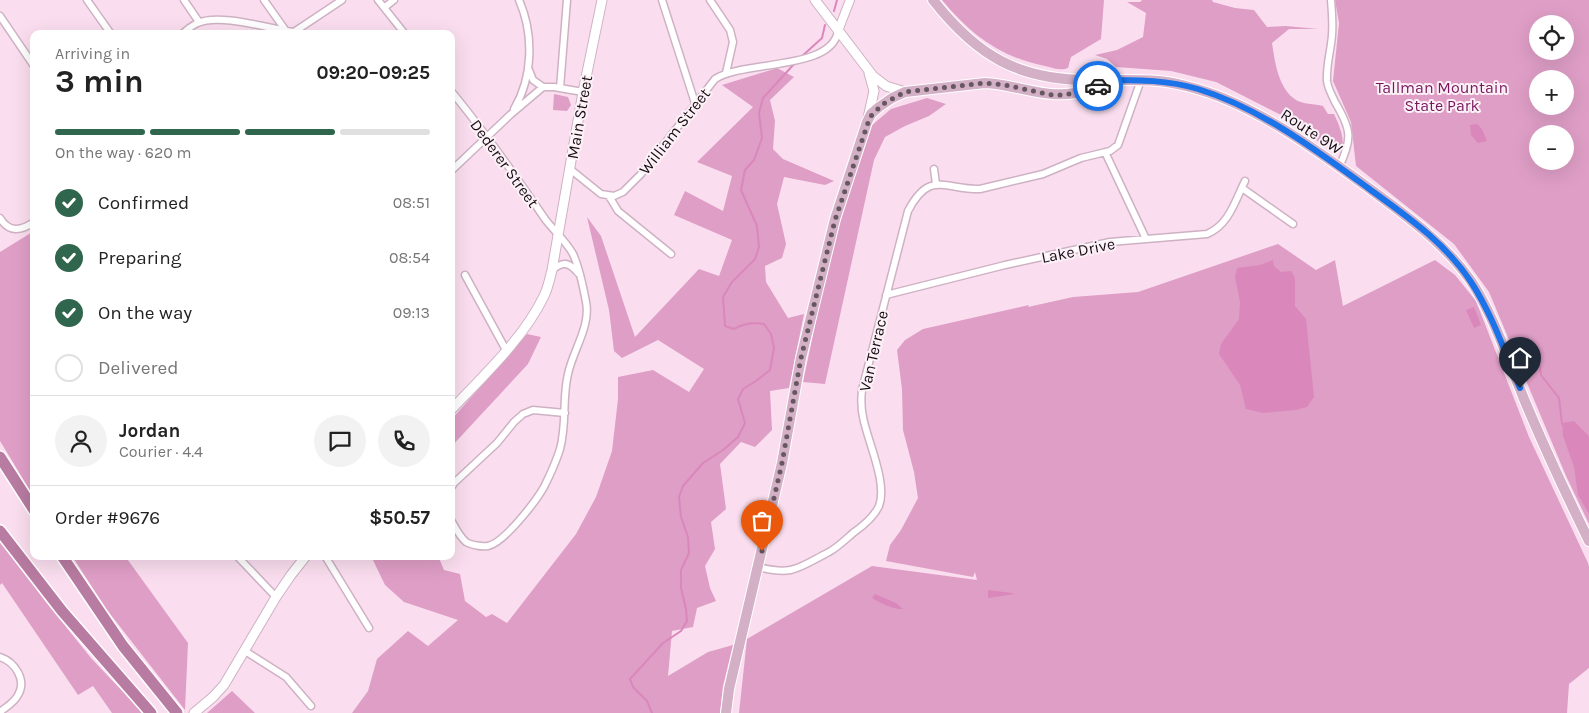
<!DOCTYPE html>
<meta charset="utf-8">
<style>
body{margin:0;font-family:Karla,sans-serif;background:#f2f2f2;color:#222;height:100vh;display:flex;flex-direction:column;font-size:19px;white-space:nowrap}
*{box-sizing:border-box;margin:0}
p{font-size:16px;color:#767676}
.icon{flex:none;width:28px;height:28px;fill:none;stroke:currentColor;stroke-width:2;stroke-linecap:round;stroke-linejoin:round}
.map{position:relative;flex:1;overflow:hidden}
.details{position:absolute;left:30px;top:30px;width:425px;height:530px;display:flex;flex-direction:column;background:#fff;border-radius:10px;box-shadow:0 5px 20px #0002}
.details>*{flex:none}
.fabs{position:absolute;left:1529px;top:15px;display:grid;gap:10px}
.fabs a{display:grid;place-items:center;width:45px;height:45px;border-radius:50%;background:#fff;box-shadow:0 5px 20px #0002;font-size:25px}
.pin{position:absolute;display:grid;place-items:center;width:42px;height:42px;color:#fff;margin:-51px -21px;border-radius:50% 50% 50% 0;rotate:-45deg;box-shadow:0 0 5px #0007}
.pin .icon{rotate:45deg}
.courier{position:absolute;display:grid;place-items:center;width:50px;height:50px;margin:-25px;border:4px solid #1a73e8;border-radius:50%;background:#fff;color:#222;box-shadow:0 1px 6px #0007}
.head em{font-style:normal;font-weight:700}
.head div{display:flex;flex-direction:column-reverse}
.head{display:flex;align-items:center;justify-content:space-between;height:85px;padding:0 25px}
h1{font-size:32px;font-weight:700;line-height:38px}
.bar{display:grid;grid-template-columns:repeat(4,1fr);gap:8px 5px;align-content:center;height:60px;padding:0 25px}
.bar i{height:6px;border-radius:4px;background:#e0e0e0}
.bar .on{background:#30664d}
.bar p{grid-column:span 4}
.line{display:flex;align-items:center;gap:12px;padding:0 25px;border-top:1px solid #e0e0e0}
.line div{flex:1}
.round{display:grid;place-items:center;flex:none;width:52px;height:52px;border-radius:26px;background:#f2f2f2}
ol{padding:0 25px;list-style:none}
li{display:flex;align-items:center;gap:15px;height:55px}
li p{margin-inline-start:auto}
li .icon{padding:5px;border-radius:50%;background:#30664d;color:#fff;stroke-width:4}
li:last-child{color:#767676}
li i{width:28px;height:28px;border:2px solid #e0e0e0;border-radius:50%}
.map>svg:first-child{display:block}
</style>
<div class="map">
<svg width="1589" height="713" viewBox="0 0 1589 713">
<rect width="100%" height="100%" fill="#fadeef"/>
<path fill="#df9ec6" fill-rule="evenodd" d="M942,0H1104L1101,39L1071,57L1068,68C1061,71 1053,68 1045,66C1000,57 971,35 942,0Z
M1142,0H1212L1213,2L1235,8L1254,10L1267,27L1286,26L1318,29H1289L1272,43C1275,62 1278,88 1296,100C1302,104 1315,104 1323,106L1328,114H1334C1338,122 1352,153 1333,151L1284,119L1287,118L1216,82L1171,71L1116,67L1107,59L1095,55L1117,50L1143,37L1146,13L1127,2H1140Z
M1335,0H1589V524L1566,476L1489,292L1454,244L1356,166L1351,122L1333,81L1339,23ZM1538,24H1565V51H1538ZM1538,79H1565V106H1538ZM1538,134H1565V161H1538Z
M777,68L794,77L770,100L775,121L773,149L783,159L834,181L825,185L784,177L777,204L786,244L782,258L765,266L766,282L788,318L804,314L789,388L770,391L772,430L755,447L741,442L720,464L726,509L711,522L715,549L705,566L710,588L716,601L697,608L693,627L672,631L668,676L708,652L733,645L723,686L720,713H352L368,691L377,659L408,631L428,646L458,620L404,602L385,585L371,556H438L444,570L460,574L465,601L486,617L492,614L507,623L576,534L596,497L612,451L618,399V377L653,370L689,392L704,369L658,340L622,358L614,351L609,310L587,217L601,236L635,337L699,269L719,276L732,240L674,215L685,191L723,211L732,176L697,162L753,107L722,85Z
M554,94L568,97L571,105L567,111L553,110Z
M927,98L946,104L929,116L905,126L885,137L874,160L825,384L803,382L826,273L852,180L871,126L891,109Z
M34,231V497L0,441V252Z
M1278,244L1316,270L1335,260L1343,306L1435,260L1455,275L1476,301L1529,437L1588,563L1589,567V668L1569,684L1567,713H739L747,639L872,566L977,580L975,572L973,577L886,561L890,545L901,530L918,498L914,472L903,430L902,389L897,350L905,340L923,329L1029,305L1028,307L1073,297L1138,292Z
M527,334L541,337L528,364L451,447V420Z
M0,542L46,602L91,658L143,713H112L93,686L78,695L2,583L0,585Z
M72,556H125L188,643L185,710L107,610Z
M232,691L255,713H207Z"/>
<path fill="#da87bc" d="M1477,124L1482,129L1487,141L1478,143L1471,135L1470,125Z
M1273,260L1274,266L1281,272L1291,271L1295,278V306L1306,319L1314,397L1307,407L1296,410L1263,413L1246,409L1240,385L1219,354L1221,344L1239,319L1240,302L1235,277L1237,268L1260,265Z
M1474,307L1481,325L1474,328L1466,310Z
M1574,421L1588,435L1589,438V514L1578,495L1574,467L1563,436L1562,423Z
M988,590C997,592 1006,591 1015,594L988,598Z
M875,594L896,603L903,609C894,610 880,603 872,598Z"/>
<g fill="none" stroke-linecap="round" stroke-linejoin="round">
<path stroke="#da87bc" stroke-width="2" d="M834,11L837,0
M800,58L822,38L825,25
M1539,363L1541,375L1559,398L1562,424
M652,713L647,701L633,687L630,679L663,643L681,631L687,621L686,609L681,588V570L689,553L688,537L681,517L679,497L683,486L703,463L723,450L738,437L745,423L738,399L743,389L756,381L770,370L774,348L771,334L764,324C753,322 744,323 734,329L725,326L723,297L732,282L755,259L759,247L757,226L741,190L745,170L754,160L762,138L759,113L763,98L795,63"/>
<g stroke="#ceb2c3" stroke-width="9">
<path id="minor" d="M87,0L111,34
M184,0L199,22
M264,0L286,31
M378,0L405,34
M662,0L695,103
M710,0L730,30L733,42L726,73
M1331,0C1332,12 1333,23 1332,35C1331,50 1326,65 1327,81C1328,89 1332,95 1335,102C1351,129 1353,138 1339,167
M385,7L394,0
M0,16L34,66
M182,34C187,30 192,25 198,23C220,13 270,29 294,32L342,0
M529,70L533,80L543,87
M560,88L567,0
M451,91C485,132 515,175 545,219C554,231 566,241 573,254C580,269 583,286 586,302C591,326 573,350 568,374C562,398 567,424 560,449C556,462 550,475 544,487C536,501 504,543 488,546C482,547 471,545 466,542C459,536 455,527 451,520
M514,109C533,77 534,34 519,0
M1105,152L1146,239
M570,169L601,194L614,196L623,192L641,174L715,79C743,60 832,71 838,31
M934,169L936,184
M451,171L510,115L543,87H554L583,92
M1242,188L1293,224
M609,196L618,211L671,254
M0,218C9,233 21,231 34,222
M552,270C563,261 569,262 578,273
M465,275L506,350
M886,295L1005,265L1110,242L1207,234C1229,225 1235,201 1245,181
M451,488L454,483L497,443L514,422L523,414L533,410L565,413
M237,556L276,597
M325,556L369,628
M758,567C793,576 798,568 829,552C838,547 845,540 853,533C863,526 874,517 879,506C888,483 867,440 863,417C861,408 861,399 862,390L908,211C930,169 945,190 980,189L1043,174L1081,158L1110,151L1118,145L1141,80
M245,651L286,677L311,706
M0,657C15,662 27,680 18,695C14,703 6,707 0,712"/>
</g>
<g stroke="#ceb2c3" stroke-width="10">
<path id="tertiary" d="M838,31L850,0"/>
</g>
<g stroke="#ceb2c3" stroke-width="11">
<path id="secondary" d="M815,0L873,76L886,86L905,92
M868,118L874,91L869,73
M451,410C483,376 524,338 544,296C548,288 550,278 552,270L583,92L602,0
M194,713L213,697L224,685L276,597L291,575L306,556"/>
</g>
<g stroke="#fff" stroke-width="12">
<path id="primary" d="M933,0C977,56 1018,80 1090,80C1123,81 1154,77 1186,86C1252,102 1312,147 1366,186C1404,214 1444,242 1471,281C1494,316 1508,360 1524,399C1544,447 1566,494 1589,541
M726,713L729,689L782,463L801,358L835,219L867,122L871,114L879,107L892,98L905,92L985,83C1023,85 1051,103 1090,89C1096,87 1103,86 1107,81"/>
</g>
<g stroke="#fff" stroke-width="14">
<path id="motorway" d="M0,457L34,510
M0,531L62,611L151,713
M62,556L123,646L177,713"/>
</g>
<use href="#minor" stroke="#fff" stroke-width="6"/>
<use href="#tertiary" stroke="#fff" stroke-width="8"/>
<use href="#secondary" stroke="#fff" stroke-width="9"/>
<use href="#primary" stroke="#d4b0c7" stroke-width="10"/>
<use href="#motorway" stroke="#b87ba1" stroke-width="11"/>
</g>
<g fill="none" stroke-linecap="round" stroke-linejoin="round">
<path stroke="#665761" stroke-width="5" stroke-dasharray="0 9" d="M762,551L782,463L801,358L835,220L870,117L883,104L905,92L985,83L1005,85L1052,95H1065L1098,86"/>
<path stroke="#1a73e8" stroke-width="6" d="M1098,86L1104,84L1108,80C1139,80 1168,80 1198,89C1260,108 1316,150 1368,188C1405,215 1445,242 1471,282C1492,314 1505,353 1520,388"/>
</g>
<g text-anchor="middle" stroke-width="4" stroke-linejoin="round" paint-order="stroke">
<g font-size="16" fill="#79175e" stroke="#fcf1f7">
<text x="1442" y="93">Tallman Mountain<tspan x="1442" dy="18">State Park</tspan></text>
</g>
<g font-size="16" fill="#170e14" stroke="#fcf1f7">
<text transform="translate(579 117) rotate(-80)" y="6">Main Street</text>
<text transform="translate(674 131) rotate(-52)" y="6">William Street</text>
<text transform="translate(1312 131) rotate(33)" y="6">Route 9W</text>
<text transform="translate(505 163) rotate(54)" y="6">Dederer Street</text>
<text transform="translate(1078 250) rotate(-11)" y="6">Lake Drive</text>
<text transform="translate(873 351) rotate(-77)" y="6">Van Terrace</text>
</g>
</g>
</svg>
<div class="fabs">
<a><svg class="icon" aria-label="locate" viewBox="0 0 24 24"><circle cx="12" cy="12" r="6"/><path d="M12 2v4M12 18v4M2 12h4M18 12h4"/></svg></a>
<a>+</a>
<a>−</a>
</div>
<div class="pin" style="left:762px;top:551px;background:#ea580c"><svg class="icon" aria-label="bag" viewBox="0 0 24 24"><path d="M5 8h14l-1 12H6zM9 8a3 3 0 0 1 6 0"/></svg></div>
<div class="pin" style="left:1520px;top:388px;background:#1f2937"><svg class="icon" aria-label="home" viewBox="0 0 24 24"><path d="M3 11l9-7 9 7M6 9v11h12V9"/></svg></div>
<div class="courier" style="left:1098px;top:86px"><svg class="icon" aria-label="car" viewBox="0 0 24 24"><path d="M5 17H2v-5l4-1 3-4h7l3 4 3 1v5h-3M9 17h6M6 11h13"/><circle cx="7" cy="17" r="2"/><circle cx="17" cy="17" r="2"/></svg></div>
<section class="details">
<div class="head"><div><h1>3 min</h1><p>Arriving in</p></div><em>09:20–09:25</em></div>
<div class="bar"><i class="on"></i><i class="on"></i><i class="on"></i><i></i><p>On the way · 620 m</p></div>
<ol>
<li><svg class="icon" aria-label="check" viewBox="0 0 24 24"><path d="M5 12l5 5 9-10"/></svg>Confirmed<p>08:51</p></li>
<li><svg class="icon" aria-label="check" viewBox="0 0 24 24"><path d="M5 12l5 5 9-10"/></svg>Preparing<p>08:54</p></li>
<li><svg class="icon" aria-label="check" viewBox="0 0 24 24"><path d="M5 12l5 5 9-10"/></svg>On the way<p>09:13</p></li>
<li><i></i>Delivered</li>
</ol>
<div class="line" style="height:90px"><a class="round"><svg class="icon" aria-label="person" viewBox="0 0 24 24"><circle cx="12" cy="8" r="4"/><path d="M4 21q1-7 8-7t8 7"/></svg></a><div><b>Jordan</b><p>Courier · 4.4</p></div><a class="round"><svg class="icon" aria-label="chat" viewBox="0 0 24 24"><path d="M4 5h16v11H9l-5 4z"/></svg></a><a class="round"><svg class="icon" aria-label="phone" viewBox="0 0 24 24"><path d="M5 4h4l2 5-3 2q2 4 5 5l2-3 5 2v4C11 20 4 13 5 4z"/></svg></a></div>
<div class="line" style="height:65px"><div>Order #9676</div><b>$50.57</b></div>
</section>
</div>
